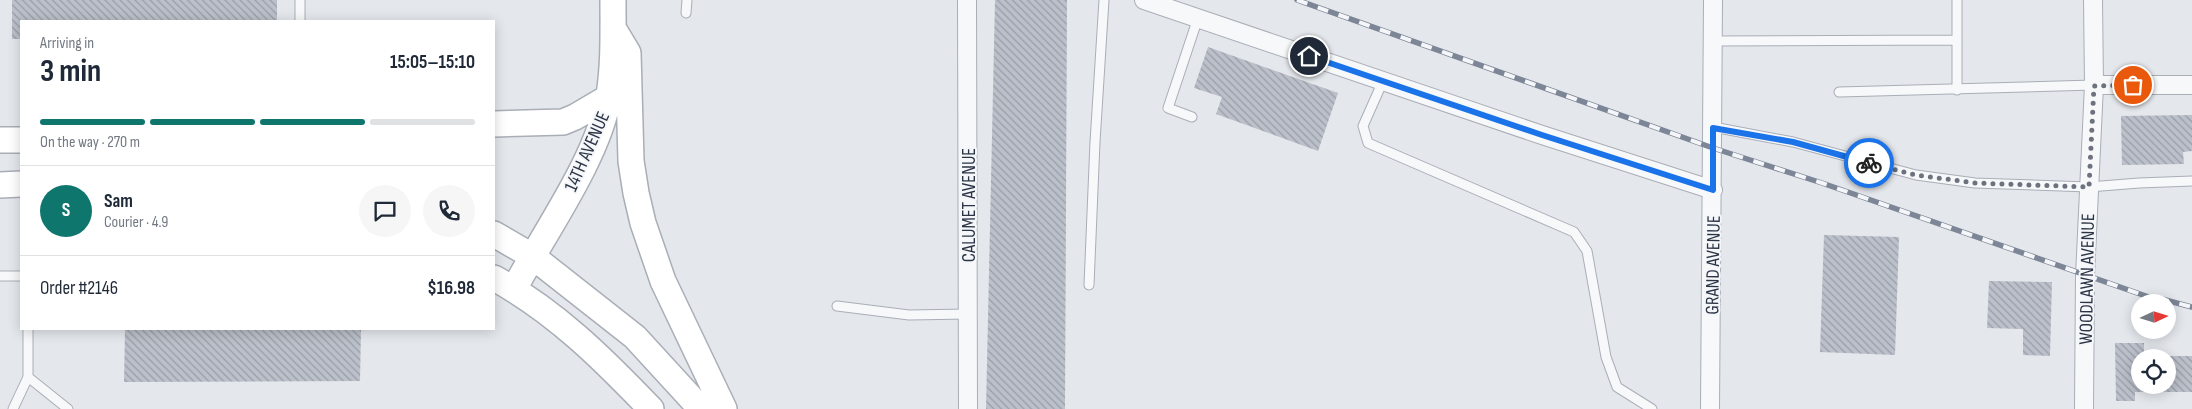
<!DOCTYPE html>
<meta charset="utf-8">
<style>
body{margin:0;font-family:"Sofia Sans Condensed",sans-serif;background:#f6f6f7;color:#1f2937;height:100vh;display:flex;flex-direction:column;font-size:19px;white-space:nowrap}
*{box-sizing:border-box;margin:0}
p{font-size:16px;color:#747a83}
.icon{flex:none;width:28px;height:28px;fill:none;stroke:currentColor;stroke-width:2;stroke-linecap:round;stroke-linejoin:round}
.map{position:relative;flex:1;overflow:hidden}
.drawer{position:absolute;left:20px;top:20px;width:475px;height:310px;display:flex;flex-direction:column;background:#fff;border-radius:0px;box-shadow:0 2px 12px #0003}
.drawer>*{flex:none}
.needle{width:32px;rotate:86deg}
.tools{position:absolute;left:2131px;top:294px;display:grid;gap:10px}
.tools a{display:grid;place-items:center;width:45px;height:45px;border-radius:50%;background:#fff;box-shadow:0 2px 12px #0003;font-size:25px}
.pin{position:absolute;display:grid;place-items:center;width:42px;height:42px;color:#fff;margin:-21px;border:2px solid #fff;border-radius:50%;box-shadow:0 1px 5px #0007}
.courier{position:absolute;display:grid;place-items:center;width:50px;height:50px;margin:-25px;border:4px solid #1a73e8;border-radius:50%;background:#fff;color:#222;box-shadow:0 1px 6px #0007}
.headline em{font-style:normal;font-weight:700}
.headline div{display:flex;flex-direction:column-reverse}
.headline{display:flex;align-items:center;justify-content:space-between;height:85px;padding:0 20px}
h1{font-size:32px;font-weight:700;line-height:38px}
.bar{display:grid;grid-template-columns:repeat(4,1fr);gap:8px 5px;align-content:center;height:60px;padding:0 20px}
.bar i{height:6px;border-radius:4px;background:#e0e1e3}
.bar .current{background:#0f766e}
.bar p{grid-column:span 4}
.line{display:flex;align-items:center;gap:12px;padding:0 20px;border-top:1px solid #e0e1e3}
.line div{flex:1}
.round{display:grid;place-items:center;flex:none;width:52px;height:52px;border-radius:26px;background:#f6f6f7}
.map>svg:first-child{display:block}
</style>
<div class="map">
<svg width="2192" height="409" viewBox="0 0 2192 409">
<defs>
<pattern id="building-back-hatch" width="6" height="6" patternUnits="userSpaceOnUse" patternTransform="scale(1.25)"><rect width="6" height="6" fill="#bbc0ca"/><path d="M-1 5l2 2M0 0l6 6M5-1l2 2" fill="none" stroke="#989da6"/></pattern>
</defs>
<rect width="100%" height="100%" fill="#e4e7ec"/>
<path fill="url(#building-back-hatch)" d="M12,0H277V21H21V39H12Z
M995,0H1067L1065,409H986Z
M1208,47L1338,93L1318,151L1216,114L1222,97L1194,88Z
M2192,115V151L2183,152L2184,164L2122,165L2121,116Z
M1824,235L1899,237L1895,355L1820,352Z
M1989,281L2052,282L2050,356L2023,355V329L1987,328Z
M125,329H361L360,381L124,382Z
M2115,343H2144V358H2140V385H2168V356H2192V392H2135V401H2116Z"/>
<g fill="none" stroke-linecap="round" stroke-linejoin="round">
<g stroke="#a9aeb7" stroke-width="11">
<path id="lane" d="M300,0V21
M686,13L687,0
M1713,41L1957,40
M1383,81L1363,126L1368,143L1574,232L1587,251L1606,357L1617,387L1652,409
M1957,90V0
M1839,92L2094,85
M1192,117L1168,108L1198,18
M1713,127L1793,142L1916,175L1975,183L2089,187L2139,183L2192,181
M0,276H21
M1089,285L1095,142L1104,0
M837,306L909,315L968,314
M28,329V377L68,409
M13,409L28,377"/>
</g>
<g stroke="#a9aeb7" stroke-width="20">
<path id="street" d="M967,0L968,409
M1144,0L1542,135L1713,190
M2094,85H2192
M1710,409L1713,0
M2084,409L2085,276L2094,85L2093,0"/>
</g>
<g stroke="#a9aeb7" stroke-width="28">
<path id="secondary" d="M613,28L628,53L631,161L636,193L643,223L663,281L724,409
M494,124L563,122L575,117L609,97
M0,140H21
M0,185L21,184
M494,234L532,256L635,337L701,409
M494,278C555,311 603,359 651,409
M514,289C544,233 599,157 609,95C614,64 613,32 613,0"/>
</g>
<use href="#lane" stroke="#f7f8fa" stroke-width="9"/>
<use href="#street" stroke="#f7f8fa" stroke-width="18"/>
<use href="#secondary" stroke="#fff" stroke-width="25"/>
<g stroke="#7d8696" stroke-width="5.5">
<path id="rail" d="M1297,0L1713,148L1822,183L2163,302
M2158,298L2192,307"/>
</g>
<use href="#rail" stroke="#f4f6f9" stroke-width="4" stroke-dasharray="11" stroke-linecap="butt"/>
</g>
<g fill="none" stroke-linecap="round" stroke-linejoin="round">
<path stroke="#6c737f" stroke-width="5" stroke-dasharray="0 9" d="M1869,163L1916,175L1975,183L2089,187L2094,86L2133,85"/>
<path stroke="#1a73e8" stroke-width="6" d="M1309,56L1542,135L1713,190V128L1793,142L1869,163"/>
</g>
<g text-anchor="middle" stroke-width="4" stroke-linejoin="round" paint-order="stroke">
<g font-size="19" fill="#2b3445" stroke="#f4f6f9">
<text transform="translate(586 151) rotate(-66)" y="7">14TH AVENUE</text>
<text transform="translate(968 205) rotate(-90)" y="7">CALUMET AVENUE</text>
<text transform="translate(1712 265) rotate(-89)" y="7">GRAND AVENUE</text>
<text transform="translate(2086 279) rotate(-89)" y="7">WOODLAWN AVENUE</text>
</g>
</g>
</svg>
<div class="tools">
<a><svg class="needle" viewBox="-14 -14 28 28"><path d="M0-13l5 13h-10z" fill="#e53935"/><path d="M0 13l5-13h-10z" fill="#747a83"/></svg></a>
<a><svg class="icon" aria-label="locate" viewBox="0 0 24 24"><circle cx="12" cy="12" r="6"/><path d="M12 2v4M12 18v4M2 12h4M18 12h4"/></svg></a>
</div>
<div class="pin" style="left:2133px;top:85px;background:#ea580c"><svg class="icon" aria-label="bag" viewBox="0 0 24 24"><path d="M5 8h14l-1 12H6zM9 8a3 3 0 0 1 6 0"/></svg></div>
<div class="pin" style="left:1309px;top:56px;background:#1f2937"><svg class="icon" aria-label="home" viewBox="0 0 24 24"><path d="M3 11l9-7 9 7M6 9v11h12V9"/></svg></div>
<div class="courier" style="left:1869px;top:163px"><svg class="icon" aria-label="bike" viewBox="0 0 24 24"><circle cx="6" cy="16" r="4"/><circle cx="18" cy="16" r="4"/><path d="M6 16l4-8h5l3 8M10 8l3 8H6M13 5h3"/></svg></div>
<section class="drawer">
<div class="headline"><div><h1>3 min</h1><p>Arriving in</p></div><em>15:05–15:10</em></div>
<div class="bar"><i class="current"></i><i class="current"></i><i class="current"></i><i></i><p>On the way · 270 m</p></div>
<div class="line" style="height:90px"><b class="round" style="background:#0f766e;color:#fff">S</b><div><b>Sam</b><p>Courier · 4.9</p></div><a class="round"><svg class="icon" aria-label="chat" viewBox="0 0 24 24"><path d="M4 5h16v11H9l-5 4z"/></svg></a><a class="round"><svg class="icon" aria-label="phone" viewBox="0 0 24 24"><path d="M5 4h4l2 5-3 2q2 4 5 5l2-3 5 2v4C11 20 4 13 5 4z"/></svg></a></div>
<div class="line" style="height:65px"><div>Order #2146</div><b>$16.98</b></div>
</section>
</div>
